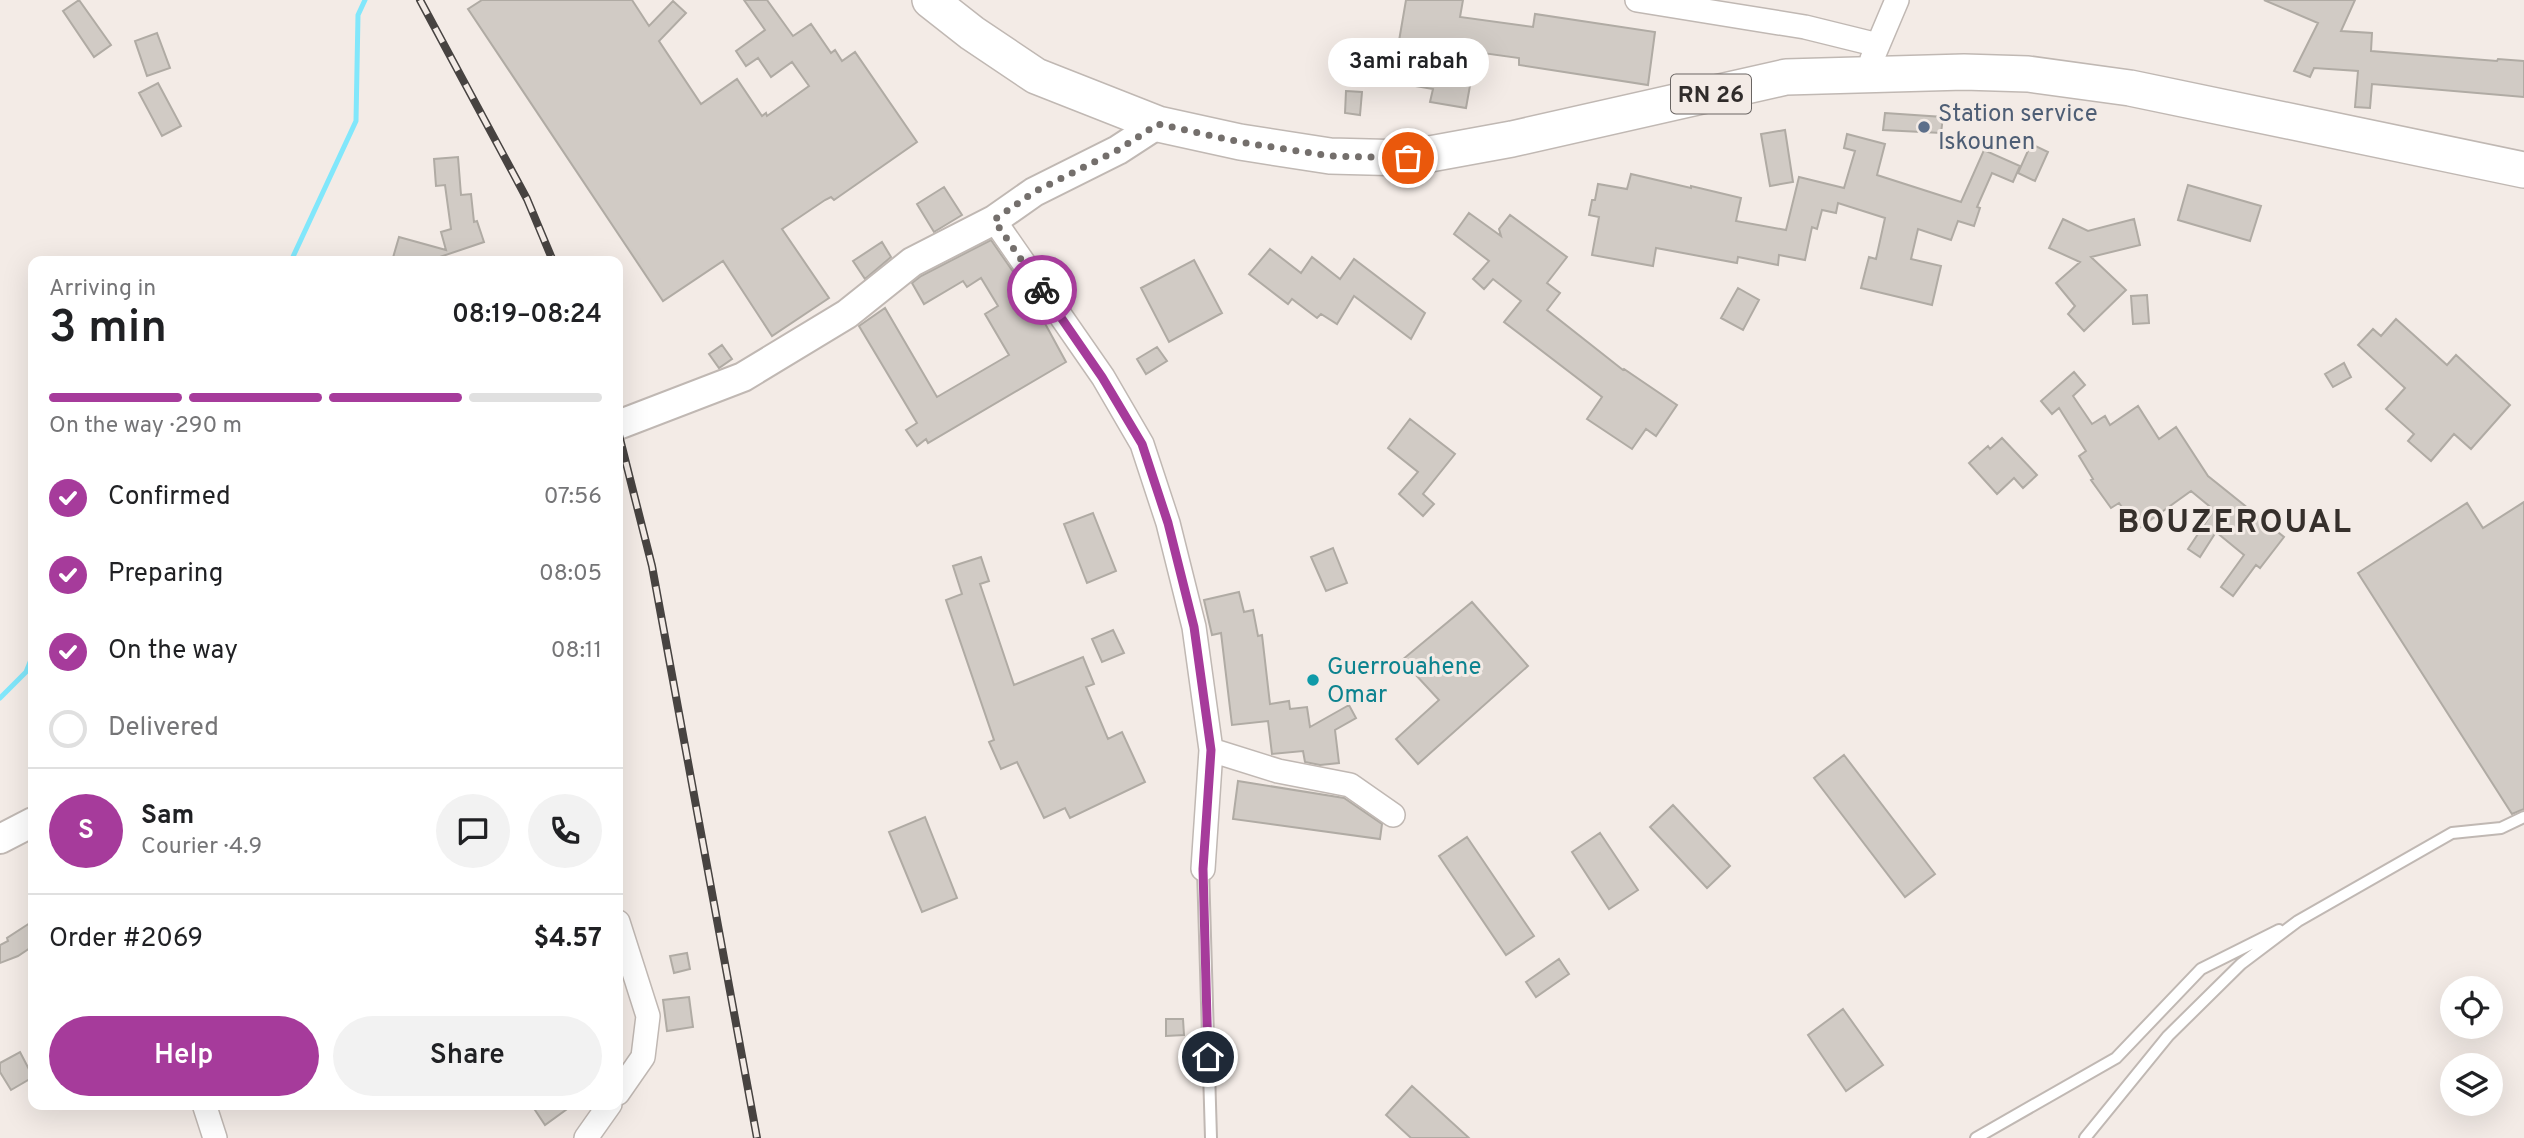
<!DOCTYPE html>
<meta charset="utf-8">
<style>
body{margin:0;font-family:Overpass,sans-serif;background:#f2f2f2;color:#202124;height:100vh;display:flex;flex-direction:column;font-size:26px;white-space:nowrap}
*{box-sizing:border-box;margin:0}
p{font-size:23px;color:#757577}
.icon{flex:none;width:38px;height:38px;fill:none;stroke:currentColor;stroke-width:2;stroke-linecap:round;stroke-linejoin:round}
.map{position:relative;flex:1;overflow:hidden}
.drawer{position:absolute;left:28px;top:256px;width:595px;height:854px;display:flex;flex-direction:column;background:#fff;border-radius:14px;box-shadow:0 7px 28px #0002}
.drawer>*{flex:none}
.buttons{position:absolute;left:2440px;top:976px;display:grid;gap:14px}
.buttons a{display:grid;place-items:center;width:63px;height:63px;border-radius:50%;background:#fff;box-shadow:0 7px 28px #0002;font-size:35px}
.pin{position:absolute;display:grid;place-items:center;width:60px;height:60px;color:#fff;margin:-30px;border:4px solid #fff;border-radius:50%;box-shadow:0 2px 7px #0007}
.courier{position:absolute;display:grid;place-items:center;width:70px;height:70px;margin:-35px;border:5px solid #a63b9b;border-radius:50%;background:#fff;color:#222;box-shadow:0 2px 9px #0007}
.bubble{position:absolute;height:49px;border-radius:24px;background:#fff;box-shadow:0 7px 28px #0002;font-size:23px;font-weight:600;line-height:49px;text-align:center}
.overview em{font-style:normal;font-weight:600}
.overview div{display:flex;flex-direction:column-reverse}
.overview{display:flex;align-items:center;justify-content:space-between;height:119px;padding:0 21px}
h1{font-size:46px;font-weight:600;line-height:52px}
.bar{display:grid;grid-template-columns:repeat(4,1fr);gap:10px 7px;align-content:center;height:84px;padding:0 21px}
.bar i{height:9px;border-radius:5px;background:#e0e0e0}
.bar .active{background:#a63b9b}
.bar p{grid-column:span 4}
.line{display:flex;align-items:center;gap:18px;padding:0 21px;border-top:2px solid #e0e0e0}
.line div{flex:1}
.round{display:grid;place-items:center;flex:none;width:74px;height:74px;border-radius:37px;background:#f2f2f2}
ol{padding:0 21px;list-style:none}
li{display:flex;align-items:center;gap:21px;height:77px}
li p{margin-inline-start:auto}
li .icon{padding:7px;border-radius:50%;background:#a63b9b;color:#fff;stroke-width:4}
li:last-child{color:#757577}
li i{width:38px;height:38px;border:4px solid #e0e0e0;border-radius:50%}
.cta{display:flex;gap:14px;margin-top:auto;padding:14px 21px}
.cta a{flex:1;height:80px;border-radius:42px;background:#a63b9b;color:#fff;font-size:28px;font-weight:600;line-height:80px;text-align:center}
.cta a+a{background:#f2f2f2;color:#202124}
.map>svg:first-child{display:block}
</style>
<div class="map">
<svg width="2524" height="1138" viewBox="0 0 2524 1138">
<rect width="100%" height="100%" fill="#f3ebe6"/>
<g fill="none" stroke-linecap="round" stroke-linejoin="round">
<path stroke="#81e7fb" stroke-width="5" d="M291,261L356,121L358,15L365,0
M0,698L26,672L33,655"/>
</g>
<path fill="#d1cbc5" stroke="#b0aba4" stroke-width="2" d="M79,0L111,45L94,57L63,11Z
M482,0H632L649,26L673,1L686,13L659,41L701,104L737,79L762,116L766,113L767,116L809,86L792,62L771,77L758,58L746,66L736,51L765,30L744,0H767L793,36L811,24L831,53L835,50L842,61L855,52L917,142L834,200L831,197L825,200L782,229L829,298L772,336L723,261L663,301L468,9Z
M1406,0H1463L1460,17L1533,27L1535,14L1655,32L1648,85L1519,65V58L1476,52L1466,108L1430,102L1433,89L1415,86L1418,74L1394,70Z
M2264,0H2355L2341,31L2372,33L2371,51L2497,61L2498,59L2524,61V97L2372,84L2370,108L2355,107L2358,71L2314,68L2310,77L2294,71L2318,23Z
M157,33L170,68L147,76L135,41Z
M158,83L181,126L162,136L139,93Z
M1346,91L1362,92L1360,115L1345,113Z
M1885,113L1943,117L1941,133L1883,130Z
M1785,130L1793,182L1770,186L1761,134Z
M1847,134L1885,144L1877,175L1961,202L1984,150L2020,166L2013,182L1992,173L1977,207L1980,208L1974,226L1958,221L1951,240L1918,229L1911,259L1941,266L1932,305L1861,288L1869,257L1876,259L1885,218L1838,203L1836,213L1822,210L1817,229L1812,227L1805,260L1779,255L1778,265L1738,257L1737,263L1656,248L1653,266L1592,255L1599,217L1589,215L1592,200H1595L1598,184L1627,189L1631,174L1691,188V186L1741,198L1736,221L1786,230L1799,177L1844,188L1855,151L1844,148Z
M2031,144L2048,152L2035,181L2018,173Z
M458,157L461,195L471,194L474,222L477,221L484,242L428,261H392L399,237L446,250L441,232L451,229L445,185L436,186L434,159Z
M2188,185L2261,206L2250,241L2178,220Z
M944,187L962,215L934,232L917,204Z
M1469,213L1501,236L1499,229L1510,215L1567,257L1547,283L1560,293L1547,310L1623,370L1624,369L1677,405L1656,436L1646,429L1632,449L1587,419L1602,397L1504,322L1521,301L1493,279L1484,289L1473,279L1489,261L1454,234Z
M2063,219L2088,231L2134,219L2140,245L2091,257L2126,290L2084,331L2068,314L2075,306L2056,283L2080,262L2049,248Z
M991,240L1030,296L1066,362L928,443L926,439L917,446L906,430L917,423L859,326L885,308L937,397L1009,355L985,314L998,306L981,278L967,287L963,281L924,304L912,283L921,276Z
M882,242L891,257L865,279L853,261Z
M1270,249L1301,273L1312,257L1340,279L1354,259L1425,313L1411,339L1354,296L1337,324L1321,314L1317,318L1292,299L1288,304L1249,274Z
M1194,260L1222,313L1169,342L1141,288Z
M1738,288L1759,300L1743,330L1721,318Z
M2147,295L2149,323L2133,324L2131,296Z
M2396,319L2447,365L2456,355L2510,405L2471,449L2454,434L2431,461L2408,441L2414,434L2386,409L2405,388L2358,345L2373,329L2381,336Z
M722,345L732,359L719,368L709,354Z
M1157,347L1167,361L1146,374L1137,359Z
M2344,363L2351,377L2333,387L2325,374Z
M2074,372L2085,385L2073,396L2092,424L2105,416L2110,425L2138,406L2159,439L2176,427L2208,476L2284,537L2260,568L2256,565L2233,596L2221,587L2244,555L2216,532L2200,557L2188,549L2214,510L2191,491L2138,529L2119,503L2111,508L2091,480L2093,479L2079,456L2086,451L2059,408L2052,414L2041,401Z
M1410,419L1455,454L1423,494L1434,504L1423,516L1399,494L1418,472L1388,448Z
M2002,438L2037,475L2023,488L2014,478L1997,494L1969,463L1988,446L1990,449Z
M2524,502V809L2512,814L2358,573L2467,503L2483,528Z
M1093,513L1116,571L1087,583L1064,524Z
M1333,548L1347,583L1326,591L1311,557Z
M981,557L989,581L980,584L1014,685L1083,657L1094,684L1086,687L1108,739L1122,732L1145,782L1070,818L1065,808L1044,818L1017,762L1001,769L989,742L994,740L946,600L962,594L953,566Z
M1239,592L1244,612L1253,610L1258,636L1262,635L1270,704L1289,701L1290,709L1307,707L1310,727L1349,705L1356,718L1335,730L1339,763L1320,765L1305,762L1303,751L1272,754L1268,721L1232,725L1221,633L1212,635L1204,600Z
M1472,602L1528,666L1418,764L1396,739L1439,700L1402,660Z
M1113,630L1124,653L1102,662L1092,639Z
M1844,755L1935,874L1905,897L1814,778Z
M1238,781L1344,798L1382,824L1380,839L1233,819Z
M1673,805L1730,866L1707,888L1650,827Z
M925,817L957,898L922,912L889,832Z
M1600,833L1638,890L1609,909L1572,852Z
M1467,837L1534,936L1506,955L1439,856Z
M33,921V946L18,956L0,963V945L8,941L7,938Z
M687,953L690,969L674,973L670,956Z
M1559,959L1569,974L1536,997L1526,982Z
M689,997L693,1027L667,1031L663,1000Z
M1843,1009L1883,1065L1846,1091L1808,1035Z
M1166,1019H1183L1184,1035L1166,1036Z
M20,1052L33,1077L11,1090L0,1072V1063Z
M1412,1086L1469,1138H1411L1386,1115Z
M531,1104H574L545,1125Z"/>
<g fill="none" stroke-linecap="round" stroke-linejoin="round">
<g stroke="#c0b8b3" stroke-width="14">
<path id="service" d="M1203,869L1211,1138
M1976,1138L2116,1058L2201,969L2279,930
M2085,1138L2168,1036L2241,964L2298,921L2452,833L2501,828L2524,817"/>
</g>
<g stroke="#c0b8b3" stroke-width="26">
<path id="minor" d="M1637,0L1805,27L1878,45
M1872,59L1897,0
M994,220L1103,377L1142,444L1168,523L1194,627L1211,750L1203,869
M1211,750L1278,771L1350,785L1393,815
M618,922L648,1016L643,1057L618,1093
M204,1104L215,1138
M586,1138L610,1104"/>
</g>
<g stroke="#c0b8b3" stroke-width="32">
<path id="tertiary" d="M618,425L743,377L847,314L912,262L994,220L1034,192L1118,150L1158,124
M0,839L33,822"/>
</g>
<g stroke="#c0b8b3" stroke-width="38">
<path id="primary" d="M930,0L972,33L1036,76L1158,124L1240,142L1330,156L1408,158L1512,139L1786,77L1964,72L2028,74L2130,88L2524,170"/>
</g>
<use href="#service" stroke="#fff" stroke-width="10"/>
<use href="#minor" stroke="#fff" stroke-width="23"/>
<use href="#tertiary" stroke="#fff" stroke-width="28"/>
<use href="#primary" stroke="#fff" stroke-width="35"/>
<g stroke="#474341" stroke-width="8">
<path id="rail" d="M420,0L527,199L553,261
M618,431L652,566L757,1138"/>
</g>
<use href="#rail" stroke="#f3ebe6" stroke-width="5" stroke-dasharray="16" stroke-linecap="butt"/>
</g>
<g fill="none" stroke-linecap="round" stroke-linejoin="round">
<path stroke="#746f6c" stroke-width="7" stroke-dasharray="0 12.6" d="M1042,290L994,220L1034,192L1118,150L1158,124L1240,142L1330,156L1408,158"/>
<path stroke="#a63b9b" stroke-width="9" d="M1042,290L1102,377L1142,444L1168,523L1194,627L1211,750L1203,869L1208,1057"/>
</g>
<circle fill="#5c6f8a" stroke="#f3ebe6" stroke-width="2.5" cx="1924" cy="127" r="7"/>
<circle fill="#0f9aa8" stroke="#f3ebe6" stroke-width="2.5" cx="1313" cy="680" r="7"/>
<g text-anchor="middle" stroke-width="6" stroke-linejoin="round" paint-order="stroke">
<rect fill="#f3ebe6" stroke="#6a6563" stroke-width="2" x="1671" y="74.5" width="80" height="39" rx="5"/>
<g font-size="23" font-weight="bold" fill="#302c2b">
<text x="1711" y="102">RN 26</text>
</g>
<g font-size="24" fill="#4e5e75" stroke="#f3ebe6" text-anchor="start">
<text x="1938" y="121">Station service<tspan x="1938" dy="28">Iskounen</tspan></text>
</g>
<g font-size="24" fill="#0d838f" stroke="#f3ebe6" text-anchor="start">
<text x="1327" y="674">Guerrouahene<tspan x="1327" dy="28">Omar</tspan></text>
</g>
<g font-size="32" font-weight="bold" letter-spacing="2" fill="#36302c" stroke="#f3ebe6">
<text x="2235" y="532">BOUZEROUAL</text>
</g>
</g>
</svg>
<div class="buttons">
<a><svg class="icon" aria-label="locate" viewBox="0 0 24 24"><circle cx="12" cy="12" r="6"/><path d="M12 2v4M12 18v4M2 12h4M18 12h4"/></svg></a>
<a><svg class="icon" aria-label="layers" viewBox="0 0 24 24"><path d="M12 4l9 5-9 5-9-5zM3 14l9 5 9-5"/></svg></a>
</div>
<div class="pin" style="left:1408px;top:158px;background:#ea580c"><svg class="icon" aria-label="bag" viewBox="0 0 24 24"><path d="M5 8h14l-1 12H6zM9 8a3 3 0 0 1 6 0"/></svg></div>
<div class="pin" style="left:1208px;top:1057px;background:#1f2937"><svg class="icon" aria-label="home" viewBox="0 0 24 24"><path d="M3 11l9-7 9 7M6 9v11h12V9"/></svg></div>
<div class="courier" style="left:1042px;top:290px"><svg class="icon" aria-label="bike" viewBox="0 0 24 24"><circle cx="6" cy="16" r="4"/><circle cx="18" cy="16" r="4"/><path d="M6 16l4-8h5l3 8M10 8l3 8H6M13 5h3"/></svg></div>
<div class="bubble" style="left:1328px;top:38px;width:161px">3ami rabah</div>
<section class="drawer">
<div class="overview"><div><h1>3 min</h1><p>Arriving in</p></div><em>08:19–08:24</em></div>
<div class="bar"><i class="active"></i><i class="active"></i><i class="active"></i><i></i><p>On the way · 290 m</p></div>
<ol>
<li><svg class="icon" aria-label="check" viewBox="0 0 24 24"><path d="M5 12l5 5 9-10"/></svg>Confirmed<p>07:56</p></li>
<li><svg class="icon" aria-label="check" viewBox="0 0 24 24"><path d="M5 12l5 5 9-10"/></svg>Preparing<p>08:05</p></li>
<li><svg class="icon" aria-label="check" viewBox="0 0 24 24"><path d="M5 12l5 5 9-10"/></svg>On the way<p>08:11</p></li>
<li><i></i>Delivered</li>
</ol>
<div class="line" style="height:126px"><b class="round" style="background:#a63b9b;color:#fff">S</b><div><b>Sam</b><p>Courier · 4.9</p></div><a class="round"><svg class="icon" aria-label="chat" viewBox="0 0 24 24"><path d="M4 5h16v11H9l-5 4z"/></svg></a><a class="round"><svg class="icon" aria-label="phone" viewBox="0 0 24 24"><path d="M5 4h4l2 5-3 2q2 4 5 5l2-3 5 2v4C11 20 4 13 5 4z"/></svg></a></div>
<div class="line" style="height:91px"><div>Order #2069</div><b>$4.57</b></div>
<div class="cta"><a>Help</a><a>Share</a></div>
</section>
</div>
